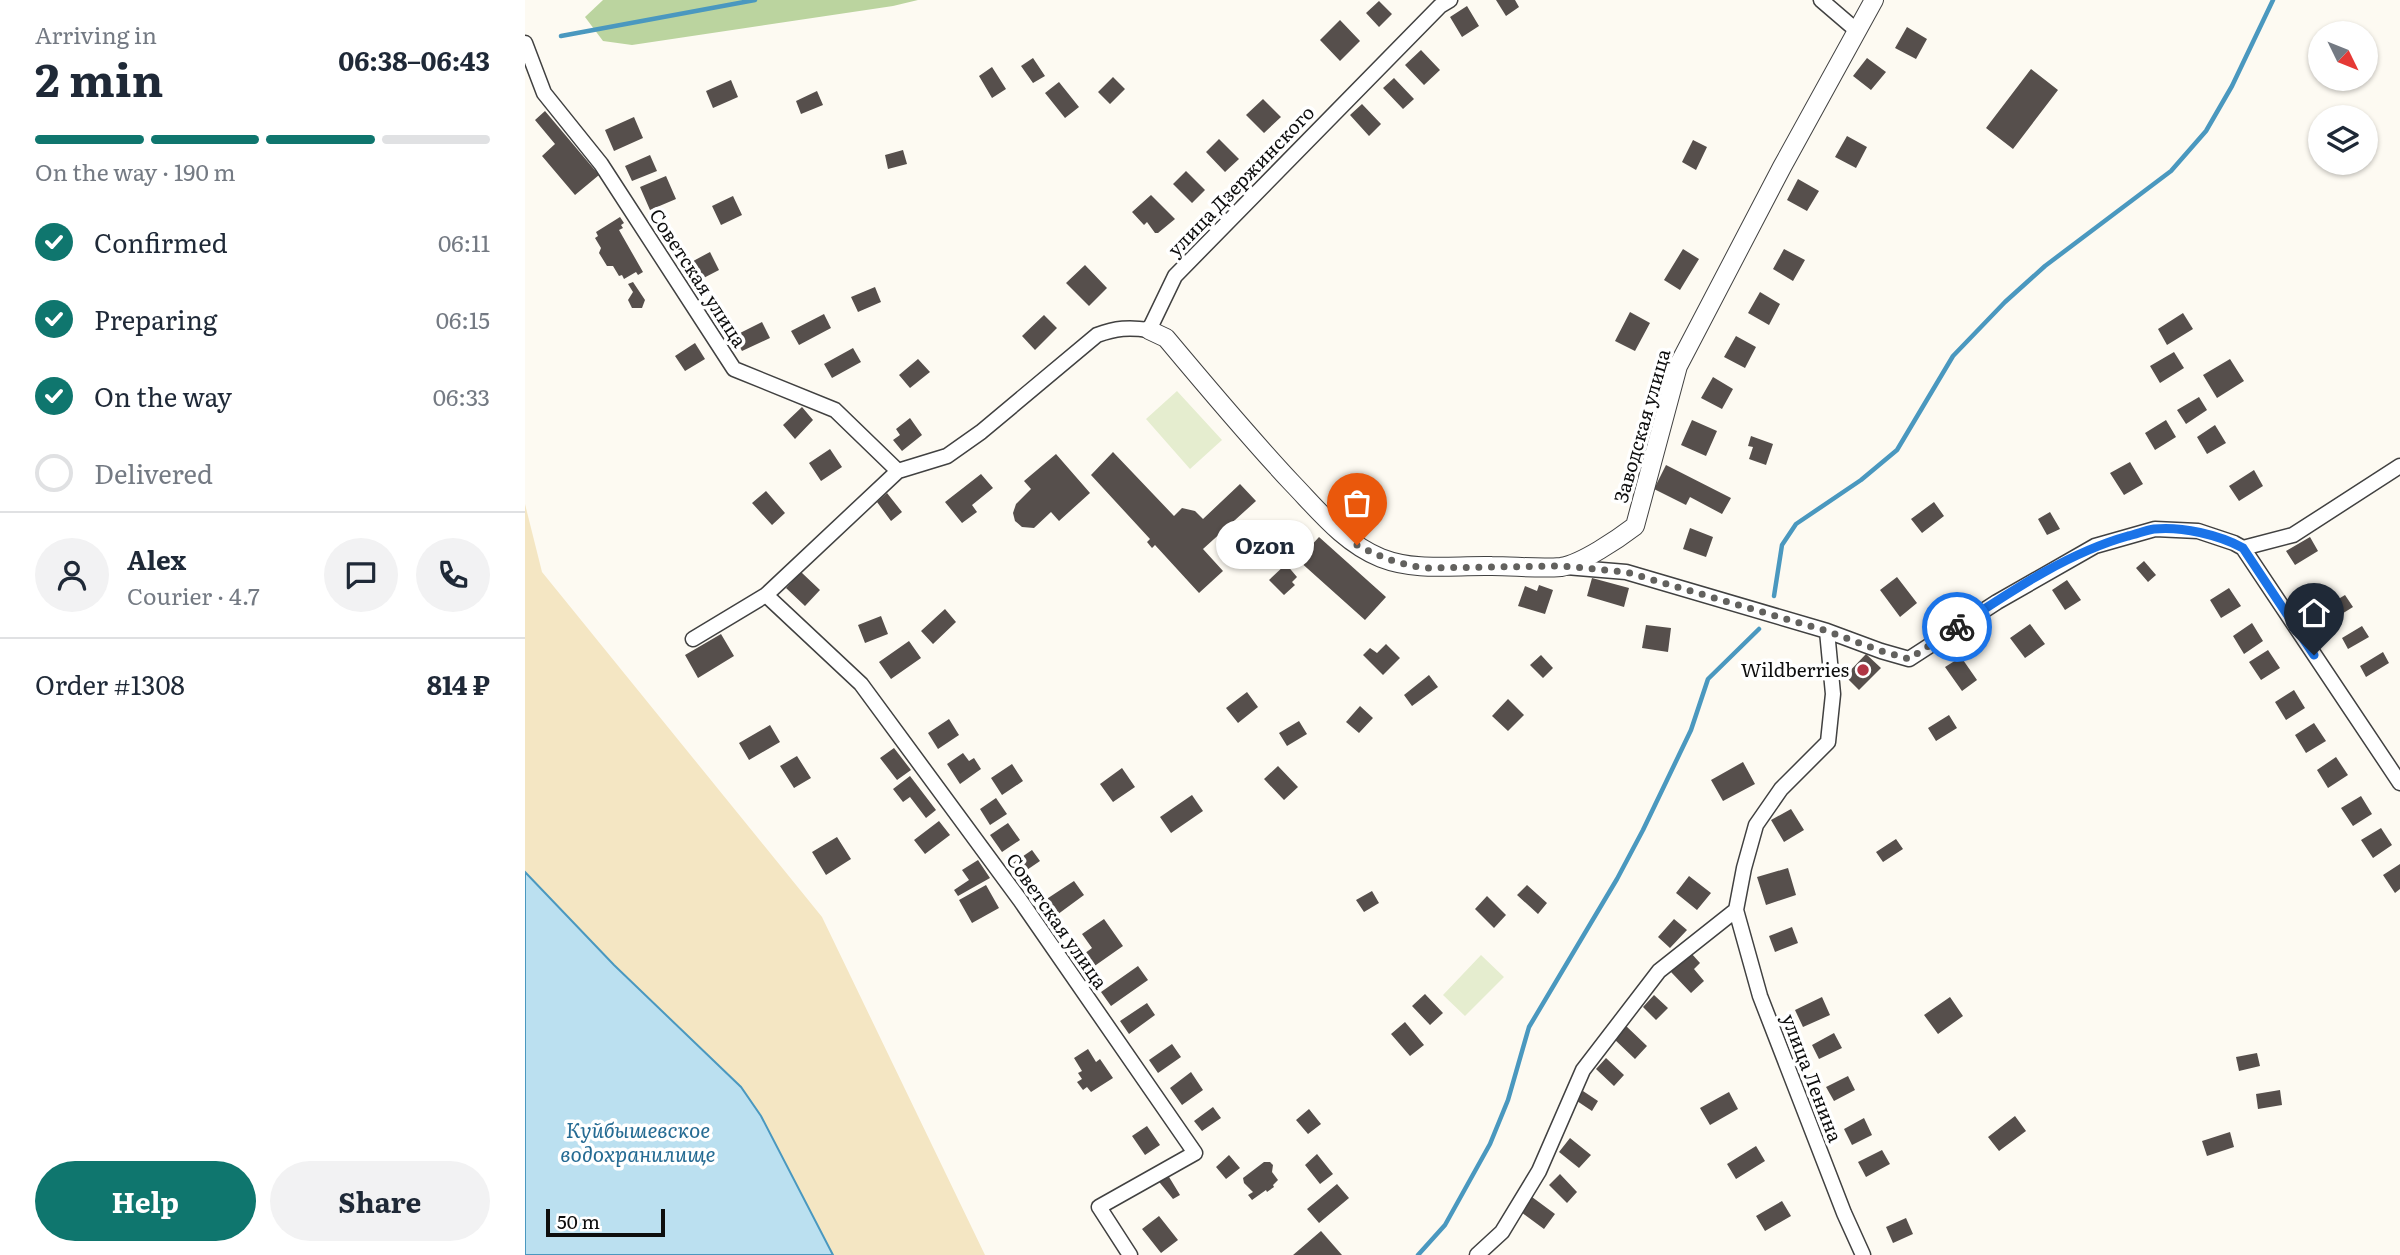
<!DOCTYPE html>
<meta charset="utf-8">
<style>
body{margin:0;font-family:Literata,serif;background:#f2f2f3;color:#1f2937;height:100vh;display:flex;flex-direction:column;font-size:26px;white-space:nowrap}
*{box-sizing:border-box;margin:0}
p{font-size:23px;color:#747a83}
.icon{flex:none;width:38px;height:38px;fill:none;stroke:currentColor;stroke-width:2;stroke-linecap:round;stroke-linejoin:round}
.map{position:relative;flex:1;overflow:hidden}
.sheet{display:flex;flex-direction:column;background:#fff;width:525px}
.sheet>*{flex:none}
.needle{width:46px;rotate:133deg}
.buttons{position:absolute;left:1783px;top:21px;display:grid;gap:14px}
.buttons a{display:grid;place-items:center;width:70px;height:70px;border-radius:50%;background:#fff;box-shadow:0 2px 5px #0004;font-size:35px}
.scale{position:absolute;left:21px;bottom:18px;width:119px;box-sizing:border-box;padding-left:7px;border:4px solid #0e0e0e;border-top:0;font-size:19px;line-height:24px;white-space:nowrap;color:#0e0e0e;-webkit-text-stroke:5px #fff;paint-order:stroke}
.pin{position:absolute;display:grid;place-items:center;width:60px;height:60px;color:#fff;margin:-72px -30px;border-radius:50% 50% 50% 0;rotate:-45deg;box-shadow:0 0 7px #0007}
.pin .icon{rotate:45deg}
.courier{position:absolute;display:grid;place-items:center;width:70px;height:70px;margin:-35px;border:5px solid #1a73e8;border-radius:50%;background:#fff;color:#222;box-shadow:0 2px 9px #0007}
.bubble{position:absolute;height:49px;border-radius:24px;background:#fff;box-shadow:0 2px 5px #0004;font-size:23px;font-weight:700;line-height:49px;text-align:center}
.overview em{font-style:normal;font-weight:700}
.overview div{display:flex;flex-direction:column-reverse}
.overview{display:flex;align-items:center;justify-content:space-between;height:119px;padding:0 35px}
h1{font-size:46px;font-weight:700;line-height:52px}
.bar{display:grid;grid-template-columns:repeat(4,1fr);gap:10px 7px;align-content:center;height:84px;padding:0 35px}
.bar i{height:9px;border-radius:5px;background:#e0e1e3}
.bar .active{background:#0f766e}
.bar p{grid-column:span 4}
.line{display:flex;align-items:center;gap:18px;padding:0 35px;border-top:2px solid #e0e1e3}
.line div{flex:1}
.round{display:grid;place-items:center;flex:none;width:74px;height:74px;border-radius:37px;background:#f2f2f3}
ol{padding:0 35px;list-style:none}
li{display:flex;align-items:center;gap:21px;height:77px}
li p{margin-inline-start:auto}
li .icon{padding:7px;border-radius:50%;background:#0f766e;color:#fff;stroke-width:4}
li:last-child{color:#747a83}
li i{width:38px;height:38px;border:4px solid #e0e1e3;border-radius:50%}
.button{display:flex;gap:14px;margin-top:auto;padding:14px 35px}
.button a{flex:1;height:80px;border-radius:42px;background:#0f766e;color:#fff;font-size:28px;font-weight:700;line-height:80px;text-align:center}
.button a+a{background:#f2f2f3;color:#1f2937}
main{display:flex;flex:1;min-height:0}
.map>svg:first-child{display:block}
</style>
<main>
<section class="sheet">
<div class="overview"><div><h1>2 min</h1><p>Arriving in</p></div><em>06:38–06:43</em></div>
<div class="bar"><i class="active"></i><i class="active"></i><i class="active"></i><i></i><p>On the way · 190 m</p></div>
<ol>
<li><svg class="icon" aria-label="check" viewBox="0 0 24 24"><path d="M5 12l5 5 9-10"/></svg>Confirmed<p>06:11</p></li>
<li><svg class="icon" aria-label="check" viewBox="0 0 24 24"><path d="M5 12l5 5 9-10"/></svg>Preparing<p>06:15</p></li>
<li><svg class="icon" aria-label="check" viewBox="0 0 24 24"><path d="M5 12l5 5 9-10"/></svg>On the way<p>06:33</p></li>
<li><i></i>Delivered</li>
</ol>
<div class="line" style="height:126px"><a class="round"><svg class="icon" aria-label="person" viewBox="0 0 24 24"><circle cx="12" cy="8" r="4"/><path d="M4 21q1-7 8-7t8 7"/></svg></a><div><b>Alex</b><p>Courier · 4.7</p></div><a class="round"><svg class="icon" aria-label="chat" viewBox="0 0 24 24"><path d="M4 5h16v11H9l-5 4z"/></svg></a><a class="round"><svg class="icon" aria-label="phone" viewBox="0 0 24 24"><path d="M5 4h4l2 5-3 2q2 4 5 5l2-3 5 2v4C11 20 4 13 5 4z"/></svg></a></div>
<div class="line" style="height:91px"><div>Order #1308</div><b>814 ₽</b></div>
<div class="button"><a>Help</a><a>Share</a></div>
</section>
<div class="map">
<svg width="1875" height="1255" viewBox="0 0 1875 1255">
<rect width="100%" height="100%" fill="#fdfaf2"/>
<path fill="#bbd49f" d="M78,0H393L368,6L107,45L78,41L60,17Z"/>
<path fill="#f4e6c3" d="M0,504L17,572L297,917L460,1255H308L236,1116L216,1087L89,965L0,872Z"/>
<path fill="#e5edcf" d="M652,391L697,440L665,469L621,419Z
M956,955L979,977L940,1016L918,995Z"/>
<path fill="#bbe0f0" stroke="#4a98bf" stroke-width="2" d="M0,872L89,965L216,1087L236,1116L308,1255H0Z"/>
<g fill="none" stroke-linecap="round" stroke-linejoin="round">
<path stroke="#4a98bf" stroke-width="4.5" d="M36,36L230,0
M1249,596L1257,545L1271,524L1336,480L1372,450L1428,356L1480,302L1520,266L1646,171L1681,131L1707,86L1748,0
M893,1255L920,1225L965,1144L983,1100L1004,1027L1092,879L1118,830L1166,730L1183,679L1234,629"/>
</g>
<path fill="#564f4c" d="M971,0H990L994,7L981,16Z
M854,1L867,14L854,27L841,13Z
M942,6L954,26L937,37L925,17Z
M815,20L835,41L815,61L795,40Z
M1382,27L1402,39L1391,59L1370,48Z
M896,50L915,70L899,85L880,65Z
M508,58L520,76L508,83L496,66Z
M1342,58L1361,72L1346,90L1328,76Z
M467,67L481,89L467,98L454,76Z
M1506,69L1533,90L1488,149L1461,128Z
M588,77L600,89L585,104L573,92Z
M869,78L889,99L878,109L858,88Z
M206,80L213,97L188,108L181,91Z
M534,82L554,107L540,118L520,93Z
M292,91L298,105L276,114L271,101Z
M738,99L756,117L739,133L721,115Z
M837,104L856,124L844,136L825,115Z
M20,111L74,175L50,195L17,156L30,144L10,120Z
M109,117L118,138L89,151L80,130Z
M1322,136L1342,147L1331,168L1310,157Z
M694,139L714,159L700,172L681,152Z
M1168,140L1182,147L1171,170L1157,162Z
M378,150L382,164L363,169L360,155Z
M125,155L132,171L107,181L100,166Z
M661,171L680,190L667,203L648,184Z
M141,176L151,199L125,210L115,187Z
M1273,179L1294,191L1282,211L1262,200Z
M626,195L650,219L633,233H630L622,222L619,225L607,212Z
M208,196L217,215L196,225L187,206Z
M95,217L99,223L96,225L98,228L94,230L118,272L113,275L111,272L99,279L97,275L94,276L88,266H82L74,253L76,248L70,238L73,236L71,232Z
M1158,249L1174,259L1155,290L1139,280Z
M1259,249L1280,260L1268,281L1248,269Z
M185,252L194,270L167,284L157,267Z
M560,265L582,288L564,306L541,283Z
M108,282L120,300L117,308H107L103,300L108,292L103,284Z
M350,287L356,302L333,312L326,297Z
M1235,292L1255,304L1244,325L1223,313Z
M1105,312L1125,323L1110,351L1090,341Z
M1658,313L1668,329L1642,345L1633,329Z
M299,314L306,328L274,345L266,331Z
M519,315L532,328L510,350L497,336Z
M237,322L245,338L217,351L209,336Z
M1211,336L1231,347L1220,368L1199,357Z
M170,343L180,359L160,371L150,356Z
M328,348L336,362L307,378L299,364Z
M1649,352L1659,368L1635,383L1625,366Z
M393,359L405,372L385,388L374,375Z
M1705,359L1719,381L1692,398L1678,375Z
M1188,377L1208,389L1197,409L1176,398Z
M1674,397L1682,410L1661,424L1652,410Z
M277,407L288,420L270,439L258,425Z
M385,418L397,435L377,451L368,440L375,435L371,429Z
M1167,420L1192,431L1181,456L1156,445Z
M1641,420L1651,437L1630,450L1620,433Z
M1690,425L1701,443L1682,454L1672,437Z
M1226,436L1248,444L1241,465L1224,459L1228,447L1223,446Z
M305,449L317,467L296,481L284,463Z
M588,452L649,516L657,508L670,511L678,519L715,484L731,501L678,549L698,571L674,593L630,545L627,548L622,542L625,539L566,475Z
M531,454L565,493L534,521L526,512L509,528L497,527L490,521L488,513L491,504L506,489L499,481Z
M1605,462L1618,484L1599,495L1585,473Z
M1141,465L1206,498L1197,514L1165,497L1161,505L1129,489Z
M1729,470L1738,486L1714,501L1704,486Z
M456,474L468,488L447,505L452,512L437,523L420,502Z
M241,491L260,513L247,525L227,503Z
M362,493L377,512L366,521L352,502Z
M1409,502L1419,516L1397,533L1386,519Z
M1525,512L1535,529L1522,535L1513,519Z
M1165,528L1188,537L1181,557L1158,549Z
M794,537L861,597L840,620L773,560Z
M1785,537L1793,551L1770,565L1761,551Z
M1619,561L1631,575L1623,582L1611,568Z
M761,564L772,577L767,582L770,585L759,595L744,580Z
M276,572L295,590L280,606L261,588Z
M1372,577L1392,603L1375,617L1355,590Z
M1067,578L1104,588L1099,607L1062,596Z
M1542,580L1556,600L1540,610L1527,590Z
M1014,585L1028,590L1020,614L993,606L1000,586L1012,591Z
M1704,588L1716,606L1696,618L1685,600Z
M1820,595L1828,607L1807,620L1800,607Z
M420,609L431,622L408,644L396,631Z
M356,616L363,634L340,643L333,625Z
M1727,623L1738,641L1719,654L1708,636Z
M1505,624L1520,644L1500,658L1485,638Z
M1121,625L1146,628L1143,652L1117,648Z
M1837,626L1844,637L1823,649L1817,638Z
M196,634L209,656L173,678L160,655Z
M384,641L396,658L366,679L354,662Z
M861,644L875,658L858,675L838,655L845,648L852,653Z
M1743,650L1755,668L1736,680L1724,662Z
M1858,652L1864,663L1841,677L1835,666Z
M1341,654L1356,668L1334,690L1320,676Z
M1016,655L1028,668L1018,678L1005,665Z
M1436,657L1452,680L1437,691L1420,667Z
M904,675L913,687L887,706L879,695Z
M1769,690L1780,708L1761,720L1750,702Z
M722,692L733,707L713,723L701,708Z
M983,699L999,715L983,731L967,716Z
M835,706L848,718L834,733L821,722Z
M1424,715L1432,728L1411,741L1403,728Z
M424,719L434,735L413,749L403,733Z
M774,721L782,734L762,746L754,733Z
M1789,723L1801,741L1781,753L1770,735Z
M245,725L255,742L224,760L214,743Z
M369,748L386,770L372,780L355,758Z
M438,753L444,761L449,758L456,769L435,784L422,764Z
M272,756L286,778L269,788L255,766Z
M1811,757L1823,775L1803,788L1792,770Z
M1218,762L1230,784L1198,801L1186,780Z
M487,764L498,781L477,795L466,778Z
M753,766L773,787L759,800L739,779Z
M597,768L610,787L588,802L575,784Z
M385,776L411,810L401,818L385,797L378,802L368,789Z
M667,795L678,811L646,833L635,817Z
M1836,796L1847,814L1828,826L1816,808Z
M471,798L482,814L465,825L455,809Z
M1266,809L1279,830L1259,842L1246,820Z
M414,821L425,835L400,854L389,840Z
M483,823L495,840L477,852L465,835Z
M1856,828L1867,845L1848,858L1836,840Z
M312,837L326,859L301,875L287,852Z
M1371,839L1378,849L1358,862L1351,852Z
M507,850L515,861L493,876L485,865Z
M453,860L465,878L433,896L429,890L444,880L437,870Z
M1875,864V889L1870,893L1858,875Z
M1263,868L1271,895L1241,905L1232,877Z
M1164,876L1186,893L1172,910L1151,893Z
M549,881L559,895L525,920L514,904Z
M461,885L474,908L447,923L434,900Z
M1002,885L1022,903L1013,914L992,895Z
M847,891L854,903L839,912L831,900Z
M962,896L981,915L969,928L950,909Z
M579,919L598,946L561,972L552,959L567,948L557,934Z
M1149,919L1162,930L1145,948L1133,937Z
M1267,927L1273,943L1250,952L1244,936Z
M1166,953L1175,963L1169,969L1179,981L1166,993L1146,972Z
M613,966L623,980L586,1006L576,992Z
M900,994L918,1013L905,1025L887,1006Z
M1129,995L1143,1008L1131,1020L1118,1007Z
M1297,997L1305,1015L1278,1027L1270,1010Z
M1425,997L1438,1016L1413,1034L1399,1015Z
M622,1003L630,1015L604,1034L595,1021Z
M880,1022L899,1045L885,1056L866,1034Z
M1100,1025L1122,1046L1110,1059L1088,1038Z
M1309,1033L1317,1048L1294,1059L1287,1045Z
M647,1044L656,1057L633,1073L624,1060Z
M563,1049L571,1062L575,1059L588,1078L566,1092L562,1087L558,1090L552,1082L557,1079L553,1073L557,1071L549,1058Z
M1732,1053L1735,1066L1714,1071L1711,1057Z
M1081,1058L1099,1075L1089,1086L1071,1069Z
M666,1072L678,1090L657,1105L645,1088Z
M1323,1076L1330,1090L1309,1101L1301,1087Z
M1755,1090L1757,1105L1733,1109L1731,1094Z
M1058,1091L1073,1101L1067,1111L1052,1101Z
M1204,1092L1213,1109L1185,1125L1175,1108Z
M688,1107L696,1118L677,1131L669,1121Z
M784,1109L796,1124L783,1134L771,1120Z
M1490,1116L1501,1131L1474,1151L1463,1137Z
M1339,1118L1347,1135L1327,1145L1319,1129Z
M622,1126L635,1145L620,1155L607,1136Z
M1705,1132L1709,1147L1682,1156L1677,1141Z
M1045,1138L1066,1155L1054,1168L1034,1152Z
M1231,1146L1240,1161L1211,1179L1202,1164Z
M1357,1150L1365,1164L1341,1177L1333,1162Z
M792,1154L808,1174L795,1184L780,1165Z
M704,1155L715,1168L701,1179L691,1167Z
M739,1162H745L748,1165L747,1172L753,1180L748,1185L749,1187L742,1192L741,1190L727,1200L723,1195L728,1192L719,1183L718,1178Z
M641,1172L655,1195L648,1199L631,1178Z
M1035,1174L1052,1192L1042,1203L1024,1185Z
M812,1184L824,1198L794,1223L782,1209Z
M1007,1197L1030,1214L1019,1229L996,1212Z
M1257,1201L1266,1216L1240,1231L1231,1216Z
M634,1216L653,1240L636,1253L617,1229Z
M1381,1218L1388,1234L1368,1243L1361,1227Z
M796,1231L817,1255H768Z"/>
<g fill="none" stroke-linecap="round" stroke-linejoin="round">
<g stroke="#414141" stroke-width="17">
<path id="minor" d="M1296,0L1331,30
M0,43L19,93L76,164L209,369L310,410L373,471
M1718,548L1768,535L1875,466
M1041,567L1101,572L1302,631L1356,651L1384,659L1472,602L1570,546L1630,529L1673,531L1709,543L1718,548L1875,783
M241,595L336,684L495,900L670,1153L574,1207L605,1255
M1302,631L1308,694L1303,742L1256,789L1231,825L1219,868L1211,910L1235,996L1319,1213L1338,1255
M168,639L241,595L373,471L422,456L456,432L572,335C591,328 604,327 624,330L650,276L915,6L925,0
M952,1255L977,1232L1014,1171L1058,1070L1134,971L1211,910"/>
</g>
<g stroke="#414141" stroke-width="20">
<path id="tertiary" d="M624,330L641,338C682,387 723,436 767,483C794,511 819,543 856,558C892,572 929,565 967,566C989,566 1014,569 1036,567C1056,564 1093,539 1110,526L1153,366L1257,167L1349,0"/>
</g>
<use href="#minor" stroke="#fff" stroke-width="14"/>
<use href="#tertiary" stroke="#fff" stroke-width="18"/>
</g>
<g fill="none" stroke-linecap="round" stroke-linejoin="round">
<path stroke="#62615e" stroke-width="7" stroke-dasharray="0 12.6" d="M832,545C855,557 876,565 901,568L1038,566L1101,572L1302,631L1356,651L1384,659L1432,627"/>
<path stroke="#1a73e8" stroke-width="9" d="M1432,627C1485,592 1542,553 1603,536C1612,534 1621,530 1629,529C1656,526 1695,535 1718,548L1789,655"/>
</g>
<circle fill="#b03544" stroke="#fff" stroke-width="2.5" cx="1338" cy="670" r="7"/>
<g text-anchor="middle" stroke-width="7" stroke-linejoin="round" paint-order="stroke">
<g font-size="19" fill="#0e0e0e" stroke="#fff">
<text transform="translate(716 181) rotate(-46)" y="7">улица Дзержинского</text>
<text transform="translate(173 278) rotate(57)" y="7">Советская улица</text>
<text transform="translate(1117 426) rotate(-74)" y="7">Заводская улица</text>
<text transform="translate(532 921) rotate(55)" y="7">Советская улица</text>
<text transform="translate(1287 1078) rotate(69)" y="7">улица Ленина</text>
</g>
<g font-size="19" fill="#0e0e0e" stroke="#fff" text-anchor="end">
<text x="1324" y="677">Wildberries</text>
</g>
<g font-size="21" font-style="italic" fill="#256b93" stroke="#fff">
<text x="113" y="1138">Куйбышевское<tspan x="113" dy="24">водохранилище</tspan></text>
</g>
</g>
</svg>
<div class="buttons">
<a><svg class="needle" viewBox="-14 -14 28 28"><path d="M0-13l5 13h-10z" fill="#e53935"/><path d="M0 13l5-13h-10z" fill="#747a83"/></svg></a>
<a><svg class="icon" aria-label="layers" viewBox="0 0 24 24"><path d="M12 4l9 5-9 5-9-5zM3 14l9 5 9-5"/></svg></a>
</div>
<div class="scale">50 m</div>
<div class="pin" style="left:832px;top:545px;background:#ea580c"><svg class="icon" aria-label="bag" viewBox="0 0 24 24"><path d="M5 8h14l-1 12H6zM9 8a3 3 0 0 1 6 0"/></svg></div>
<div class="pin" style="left:1789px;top:655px;background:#1f2937"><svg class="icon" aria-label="home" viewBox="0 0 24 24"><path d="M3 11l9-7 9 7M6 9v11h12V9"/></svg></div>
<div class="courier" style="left:1432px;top:627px"><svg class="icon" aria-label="bike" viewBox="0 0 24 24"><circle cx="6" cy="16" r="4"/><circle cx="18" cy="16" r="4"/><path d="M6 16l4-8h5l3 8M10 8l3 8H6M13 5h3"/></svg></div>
<div class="bubble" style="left:691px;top:520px;width:98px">Ozon</div>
</div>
</main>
